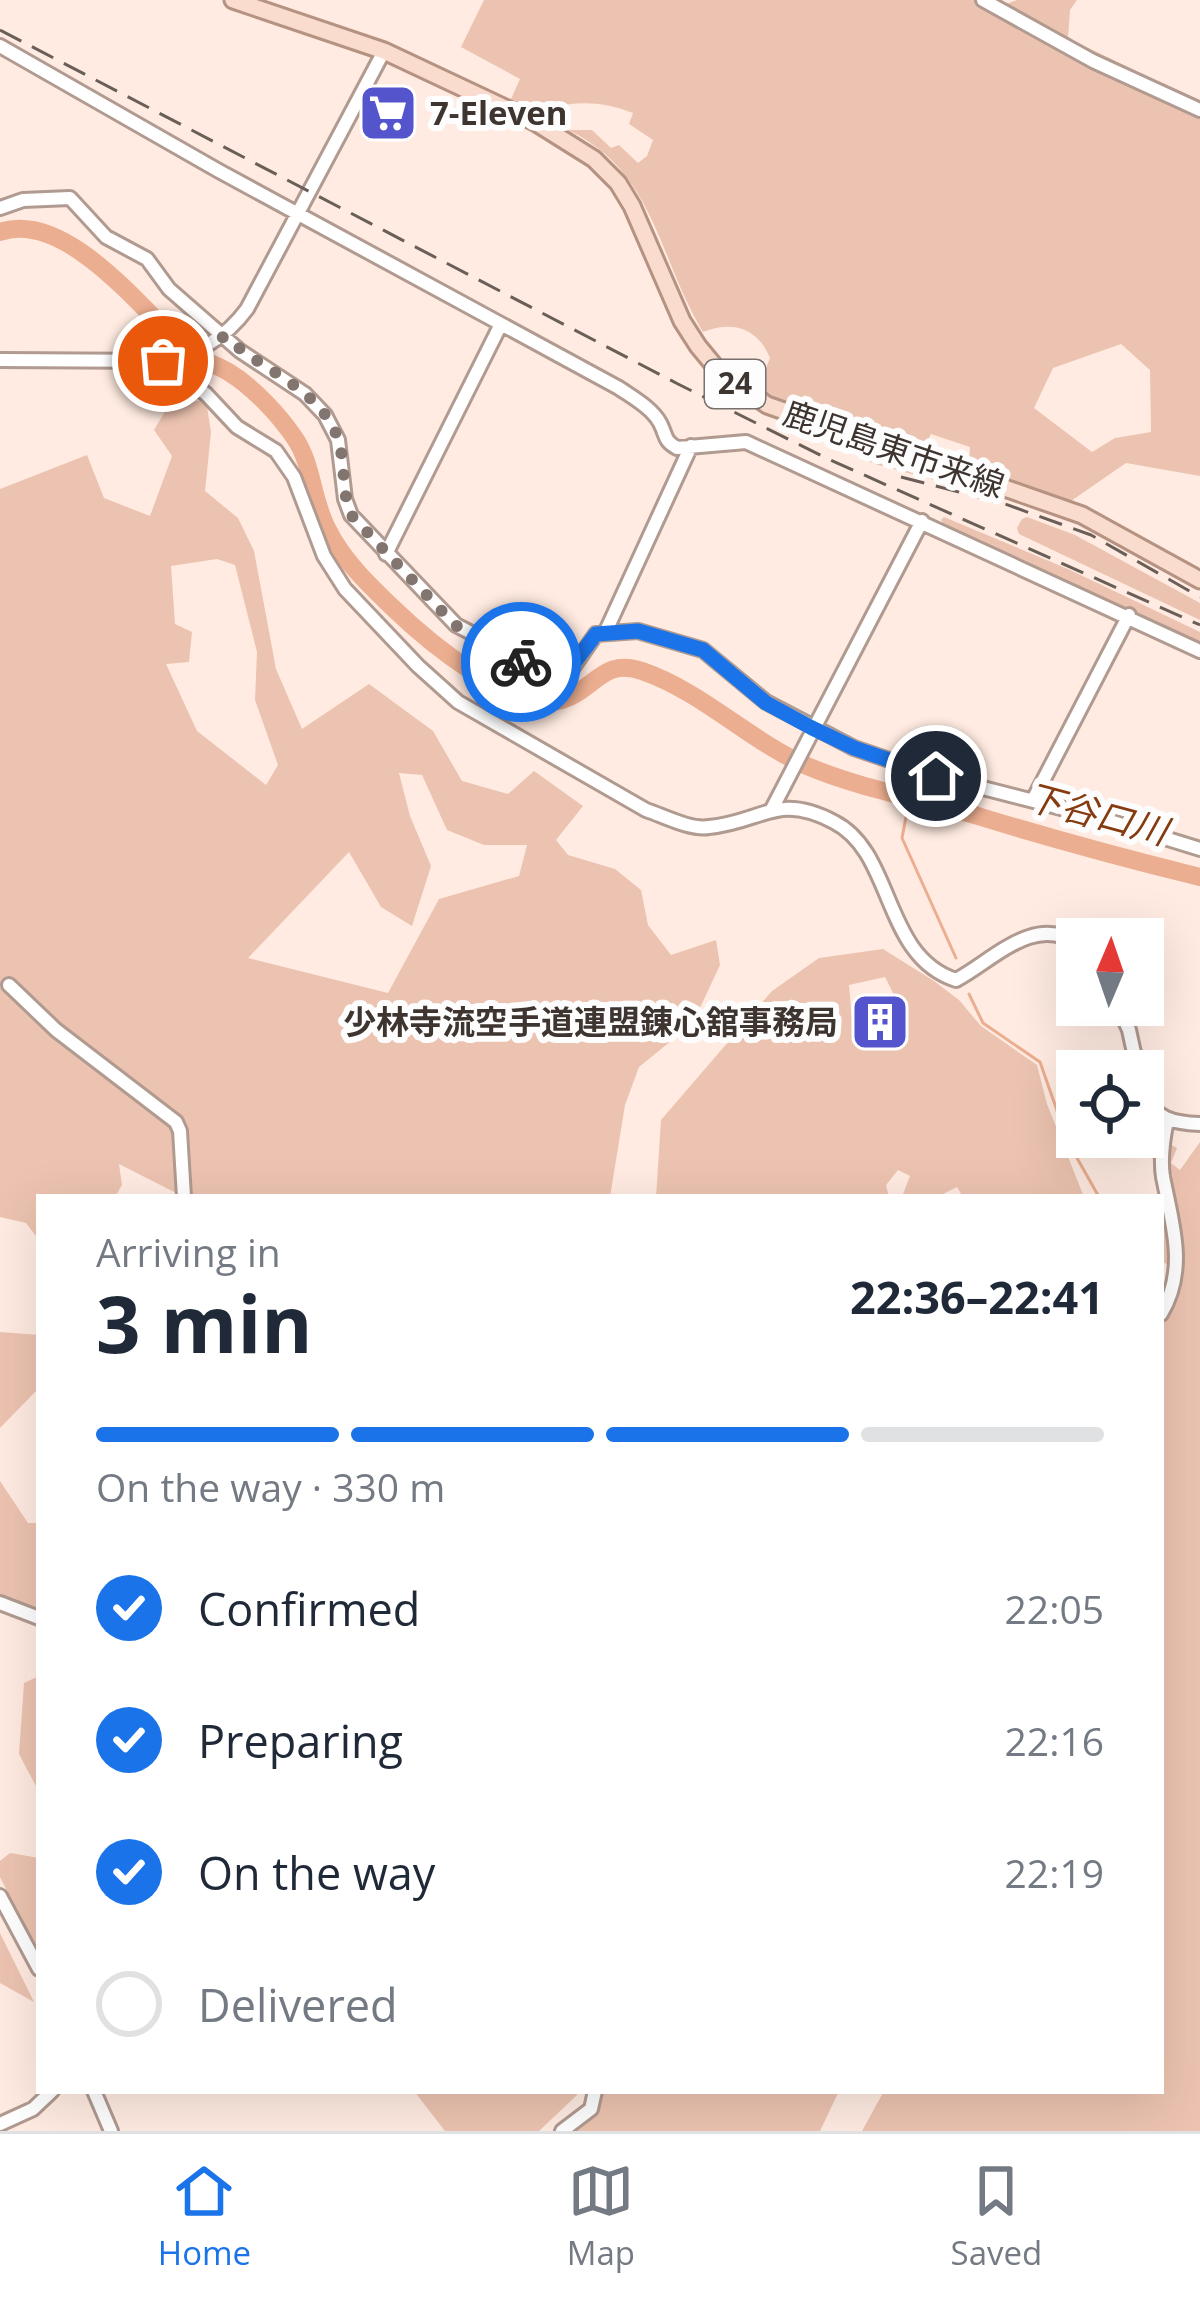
<!DOCTYPE html>
<meta charset="utf-8">
<style>
body{margin:0;font-family:"Open Sans","Noto Sans JP",sans-serif;background:#f2f2f3;color:#1f2937;height:100vh;display:flex;flex-direction:column;font-size:45px;white-space:nowrap}
*{box-sizing:border-box;margin:0}
p{font-size:39px;color:#747a83}
.icon{flex:none;width:66px;height:66px;fill:none;stroke:currentColor;stroke-width:2;stroke-linecap:round;stroke-linejoin:round}
.map{position:relative;flex:1;overflow:hidden}
.side{position:absolute;left:36px;top:1194px;width:1128px;height:900px;display:flex;flex-direction:column;background:#fff;border-radius:0px;box-shadow:0 12px 48px #0002}
.side>*{flex:none}
.needle{width:78px;rotate:2deg}
.buttons{position:absolute;left:1056px;top:918px;display:grid;gap:24px}
.buttons a{display:grid;place-items:center;width:108px;height:108px;border-radius:0px;background:#fff;box-shadow:0 12px 48px #0002;font-size:60px}
.pin{position:absolute;display:grid;place-items:center;width:102px;height:102px;color:#fff;margin:-51px;border:6px solid #fff;border-radius:50%;box-shadow:0 3px 12px #0007}
.courier{position:absolute;display:grid;place-items:center;width:120px;height:120px;margin:-60px;border:9px solid #1a73e8;border-radius:50%;background:#fff;color:#222;box-shadow:0 3px 15px #0007}
.summary em{font-style:normal;font-weight:700}
.summary div{display:flex;flex-direction:column-reverse}
.summary{display:flex;align-items:center;justify-content:space-between;height:204px;padding:0 60px}
h1{font-size:78px;font-weight:700;line-height:90px}
.bar{display:grid;grid-template-columns:repeat(4,1fr);gap:18px 12px;align-content:center;height:144px;padding:0 60px}
.bar i{height:15px;border-radius:9px;background:#e0e1e3}
.bar .on{background:#1a73e8}
.bar p{grid-column:span 4}
ol{padding:0 60px;list-style:none}
li{display:flex;align-items:center;gap:36px;height:132px}
li p{margin-inline-start:auto}
li .icon{padding:12px;border-radius:50%;background:#1a73e8;color:#fff;stroke-width:4}
li:last-child{color:#747a83}
li i{width:66px;height:66px;border:6px solid #e0e1e3;border-radius:50%}
.menu{display:flex;justify-content:space-around;align-items:center;height:168px;border-top:3px solid #e0e1e3;background:#fff;font-size:33px;color:#747a83}
.menu a{display:grid;justify-items:center;gap:6px}
.menu .on{color:#1a73e8}
.map>svg:first-child{display:block}
</style>
<div class="map">
<svg width="1200" height="2131" viewBox="0 0 1200 2131">
<rect width="100%" height="100%" fill="#ffebe1"/>
<path fill="#ecc3b0" fill-rule="evenodd" d="M484,0H1000L1006,4L1017,0H1077L1070,10L1068,38L1200,102V476L1126,463L1071,501L969,465L970,447L931,434L923,449L767,396L758,387L770,358C758,328 733,320 703,332C658,258 655,171 568,130H592L611,148L619,145L638,163L647,156L653,140L629,124L633,113C602,101 579,101 547,108L564,123H557L511,99L520,79L461,47ZM1121,344L1150,370L1151,432L1115,438L1092,452L1034,408L1053,368Z
M206,400L211,432L205,491L238,518L254,551L276,669L302,729L369,684L433,731L462,781L508,794L534,771L583,806L556,840L568,855L615,869L641,890L648,925L671,955L716,940L720,965L693,1023L639,1067L625,1105L610,1197H184L119,1164L122,1185L115,1197H39V1240L26,1223L0,1217V489L87,455L104,498L150,516L172,456L154,430L170,403ZM217,559L235,565L257,652L255,700L278,765L266,785L197,731L166,664L189,662L192,632L175,624L171,566ZM399,773L422,775L447,830L484,845H527L519,876L439,899L388,993L248,958L349,852L381,907L412,926L431,866L410,816Z
M774,415L964,483V488L875,464L771,417Z
M944,517L1068,569L1200,632V644L944,525L941,520Z
M1027,517L1075,535L1200,603V620L1019,534L1017,528L1022,519Z
M883,949L934,981L959,1000L981,1026L1037,1065L1047,1104L1084,1197H963L957,1187L937,1197H902L910,1176L898,1170L886,1185L889,1197H656L661,1120L772,991L819,958ZM885,977L907,1021L867,1043L852,1021L849,985Z
M1164,1141L1177,1148L1171,1163L1180,1170L1200,1142V2131H862L884,2091H1161V1295L1172,1303L1181,1275L1161,1260L1164,1222L1151,1150Z
M0,1332L39,1335V1388L0,1428Z
M0,1481L28,1523H39V1612L0,1598Z
M39,1676V1792L19,1754L24,1683Z
M10,1853L39,1858V1954L0,1877V1861Z
M0,1933L34,2002L0,1983Z
M414,2091H577V2095L539,2131H445Z
M588,2091H839L820,2131H556L586,2107Z"/>
<g fill="none" stroke-linecap="round" stroke-linejoin="round">
<path stroke="#ecae90" stroke-width="3" d="M909,801L902,838L956,958
M969,994L983,1023L1040,1062L1068,1142L1099,1197"/>
<path stroke="#ecae90" stroke-width="18" d="M0,232C65,210 140,307 183,347C197,360 214,363 230,373C253,387 279,415 294,437C313,464 312,501 328,530C342,559 369,585 392,607C425,639 513,714 562,700C594,690 604,657 642,671C703,692 748,740 807,766C864,790 923,799 981,817C1053,839 1127,859 1200,877"/>
<g stroke="#b19a90" stroke-width="18">
<path id="minor" d="M983,0L1093,61L1200,110
M0,46L219,171L619,388C632,397 652,408 660,423C667,436 663,440 677,448L746,442L1200,651
M0,208L23,200L70,198L106,237L147,259L169,289L240,351L305,394L325,415L338,440L345,499L351,515L456,625L556,677L571,670L596,634L638,631L703,650L766,702L854,748L936,776L1100,818L1200,849
M0,360L163,361L206,394L237,427L276,451L294,477L324,556L345,589L418,666L458,702L646,810C664,816 690,830 709,827C762,822 777,792 834,822C895,853 882,956 956,980C992,961 1035,913 1077,944
M163,361C200,351 224,340 247,309L384,51
M386,554L501,324
M606,631L691,446
M1033,800L1129,615
M772,809L922,521
M9,985L56,1030L176,1122L180,1131L184,1197
M1118,1005L1129,1030L1138,1071
M1143,1093C1155,1119 1173,1123 1200,1124
M1161,1314C1188,1269 1172,1223 1163,1177C1160,1158 1163,1139 1167,1120
M0,1603L39,1618
M0,1896L39,1969
M94,2091L111,2131
M0,2124L33,2109L52,2091
M562,2131L591,2109L595,2091"/>
</g>
<g stroke="#b59281" stroke-width="21">
<path id="major" d="M233,0L384,51L535,122L594,159L618,183L632,206L682,321L698,346L717,369L767,405L1082,515L1200,580"/>
</g>
<use href="#minor" stroke="#fff" stroke-width="12"/>
<use href="#major" stroke="#f9dccd" stroke-width="15"/>
<path stroke="#6a5e58" stroke-width="3" stroke-dasharray="24 12" stroke-linecap="butt" d="M0,30L678,384L826,458L1200,625
M901,477L1005,504L1091,535L1200,597"/>
</g>
<g fill="none" stroke-linecap="round" stroke-linejoin="round">
<path stroke="#82746e" stroke-width="12" stroke-dasharray="0 21.6" d="M163,361L194,353L225,336C260,370 321,388 338,439C346,464 341,490 351,515L455,625L521,662"/>
<path stroke="#1a73e8" stroke-width="15" d="M521,662L547,675L564,676L596,634L638,631L703,650L766,703L812,728L854,748L936,776"/>
</g>
<defs>
<g id="supermarket-square" transform="scale(3)"><rect x="-9" y="-9" width="18" height="18" rx="4" fill="#5455cc" stroke="#fdfdfd"/><path d="M-6-5.5h2.5l.6 2H6L4.5 2H-2.5L-4.4-4H-6ZM-1.5 3.2a1.3 1.3 0 1 0 .1 0ZM3 3.2a1.3 1.3 0 1 0 .1 0Z" fill="#fff"/></g>
<g id="building-square" transform="scale(3)"><rect x="-9" y="-9" width="18" height="18" rx="4" fill="#5455cc" stroke="#fdfdfd"/><path d="M-4-6H4V6H1V3H-1V6H-4ZM-2.5-4.3h1.7v1.8h-1.7ZM.8-4.3h1.7v1.8H.8ZM-2.5-1h1.7V.8h-1.7ZM.8-1h1.7V.8H.8Z" fill="#fff"/></g>
</defs>
<g fill-rule="evenodd">
<use href="#supermarket-square" x="388" y="113"/>
<use href="#building-square" x="880" y="1022"/>
</g>
<g text-anchor="middle" stroke-width="12" stroke-linejoin="round" paint-order="stroke">
<rect fill="#fdfdfd" stroke="#77706e" stroke-width="3" x="705" y="360" width="60" height="48" rx="9"/>
<g font-size="30" font-weight="bold" fill="#3e3430">
<text x="735" y="394">24</text>
</g>
<g font-size="33" font-weight="bold" fill="#3e3430" stroke="#fdfdfd" text-anchor="start">
<text x="430" y="125">7-Eleven</text>
<text x="838" y="1034" text-anchor="end">少林寺流空手道連盟錬心舘事務局</text>
</g>
<g font-size="33" fill="#3e3430" stroke="#fdfdfd">
<text transform="translate(894 449) rotate(19)" y="12">鹿児島東市来線</text>
</g>
<g font-size="36" font-style="italic" fill="#853b0f" stroke="#fdfdfd">
<text transform="translate(1097 814) rotate(15)" y="13">下谷口川</text>
</g>
</g>
</svg>
<div class="buttons">
<a><svg class="needle" viewBox="-14 -14 28 28"><path d="M0-13l5 13h-10z" fill="#e53935"/><path d="M0 13l5-13h-10z" fill="#747a83"/></svg></a>
<a><svg class="icon" aria-label="locate" viewBox="0 0 24 24"><circle cx="12" cy="12" r="6"/><path d="M12 2v4M12 18v4M2 12h4M18 12h4"/></svg></a>
</div>
<div class="pin" style="left:163px;top:361px;background:#ea580c"><svg class="icon" aria-label="bag" viewBox="0 0 24 24"><path d="M5 8h14l-1 12H6zM9 8a3 3 0 0 1 6 0"/></svg></div>
<div class="pin" style="left:936px;top:776px;background:#1f2937"><svg class="icon" aria-label="home" viewBox="0 0 24 24"><path d="M3 11l9-7 9 7M6 9v11h12V9"/></svg></div>
<div class="courier" style="left:521px;top:662px"><svg class="icon" aria-label="bike" viewBox="0 0 24 24"><circle cx="6" cy="16" r="4"/><circle cx="18" cy="16" r="4"/><path d="M6 16l4-8h5l3 8M10 8l3 8H6M13 5h3"/></svg></div>
<section class="side">
<div class="summary"><div><h1>3 min</h1><p>Arriving in</p></div><em>22:36–22:41</em></div>
<div class="bar"><i class="on"></i><i class="on"></i><i class="on"></i><i></i><p>On the way · 330 m</p></div>
<ol>
<li><svg class="icon" aria-label="check" viewBox="0 0 24 24"><path d="M5 12l5 5 9-10"/></svg>Confirmed<p>22:05</p></li>
<li><svg class="icon" aria-label="check" viewBox="0 0 24 24"><path d="M5 12l5 5 9-10"/></svg>Preparing<p>22:16</p></li>
<li><svg class="icon" aria-label="check" viewBox="0 0 24 24"><path d="M5 12l5 5 9-10"/></svg>On the way<p>22:19</p></li>
<li><i></i>Delivered</li>
</ol>
</section>
</div>
<nav class="menu">
<a class="on"><svg class="icon" aria-label="home" viewBox="0 0 24 24"><path d="M3 11l9-7 9 7M6 9v11h12V9"/></svg>Home</a>
<a><svg class="icon" aria-label="map" viewBox="0 0 24 24"><path d="M3 6l6-2 6 2 6-2v14l-6 2-6-2-6 2zM9 4v14M15 6v14"/></svg>Map</a>
<a><svg class="icon" aria-label="saved" viewBox="0 0 24 24"><path d="M7 4h10v16l-5-4-5 4z"/></svg>Saved</a>
</nav>
